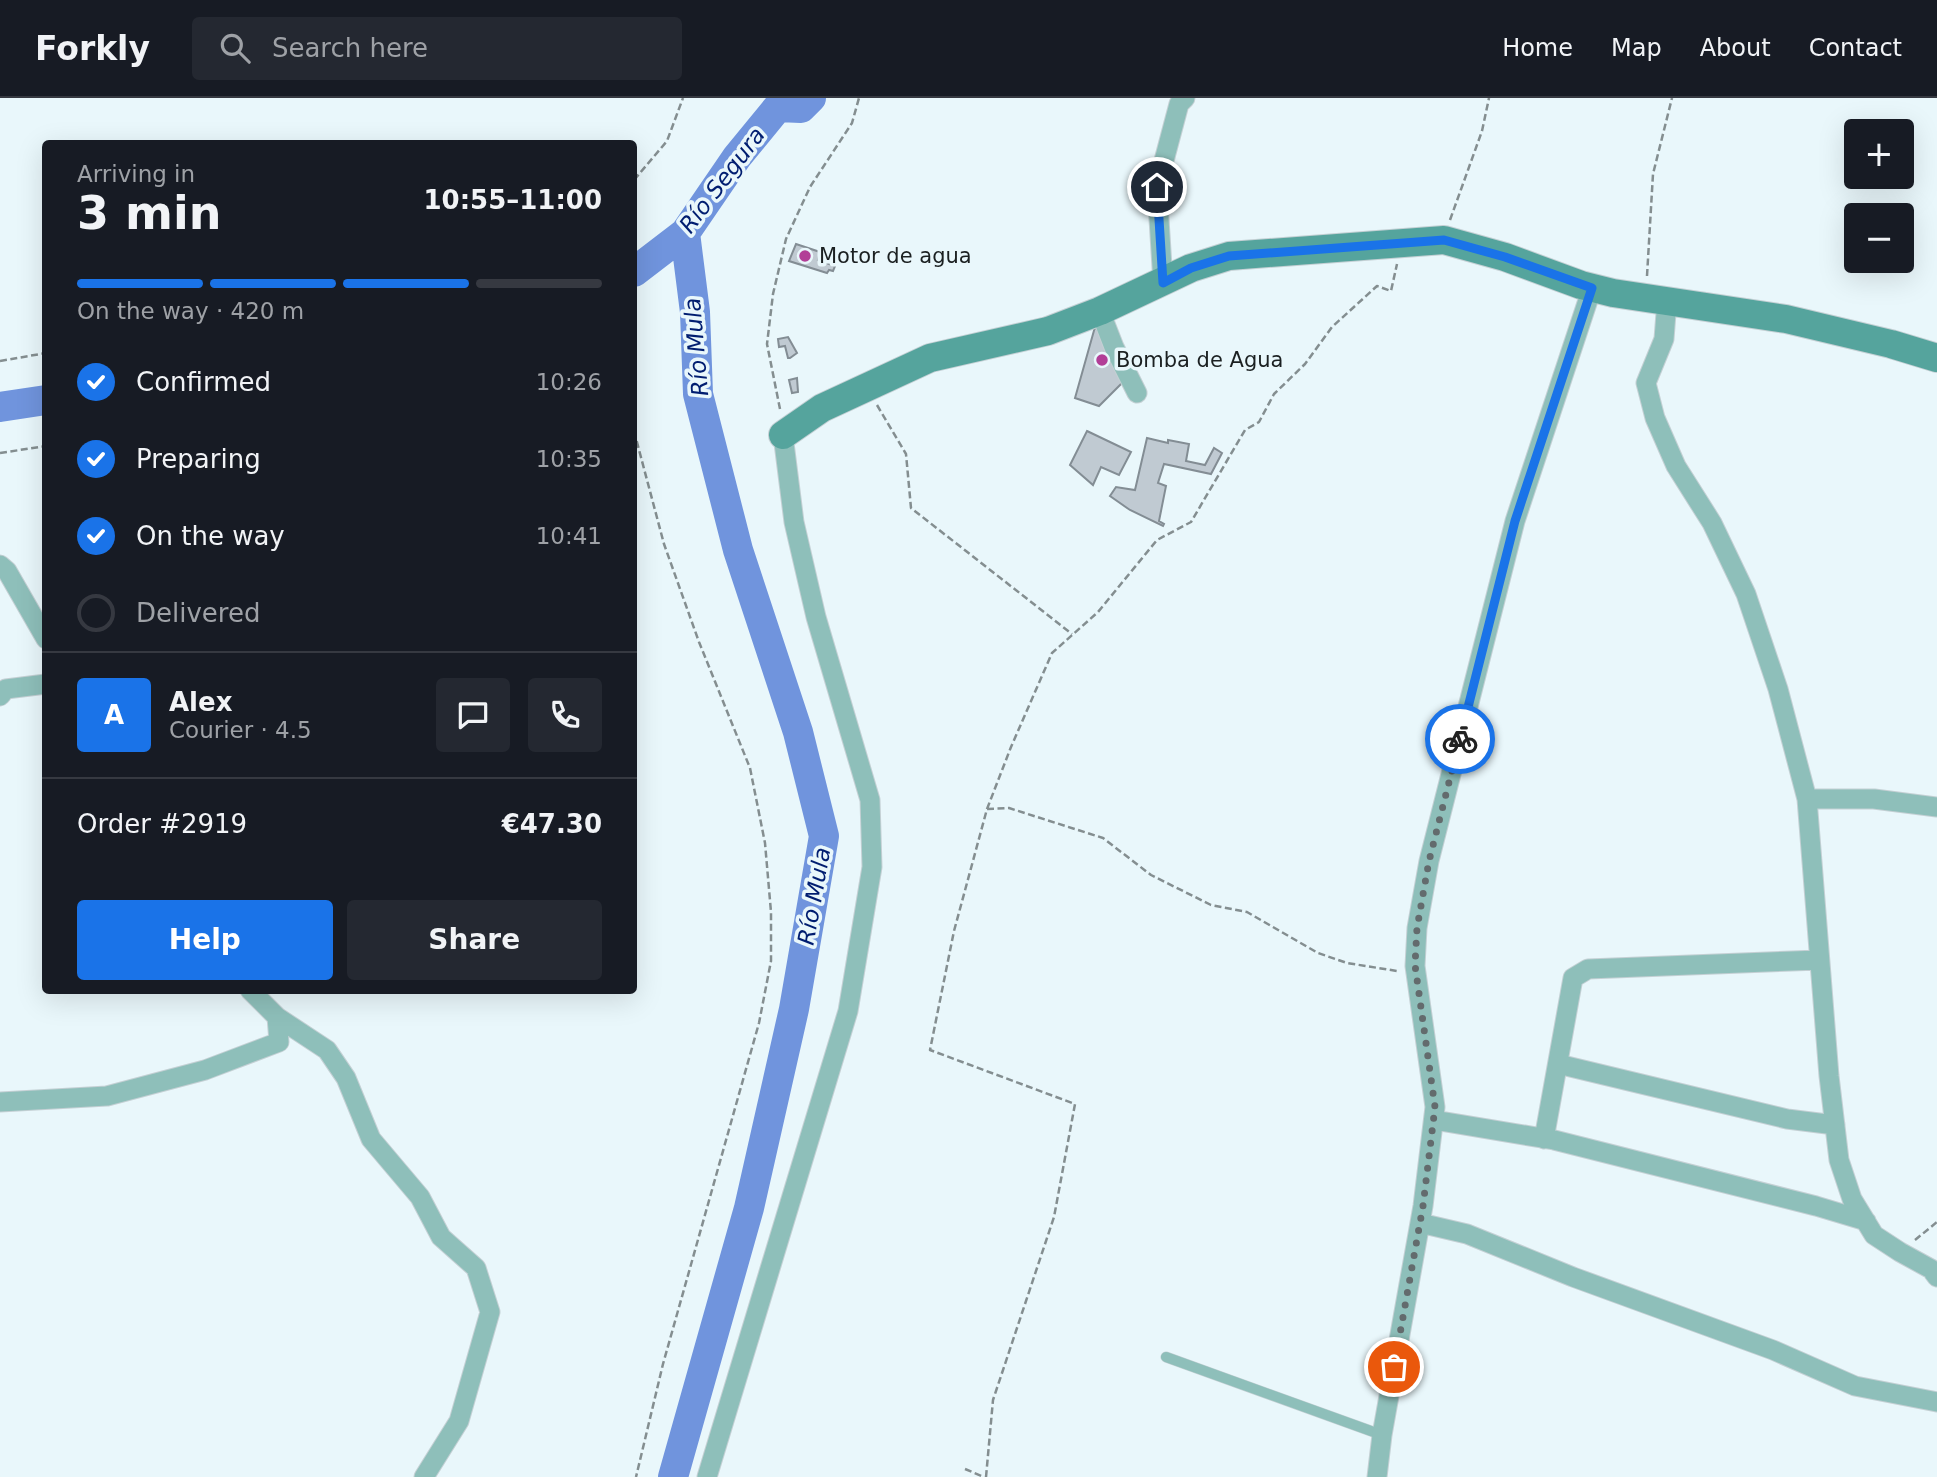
<!DOCTYPE html>
<meta charset="utf-8">
<style>
body{margin:0;font-family:"DejaVu Sans",sans-serif;background:#242831;color:#f1f3f6;height:100vh;display:flex;flex-direction:column;font-size:26px;white-space:nowrap}
*{box-sizing:border-box;margin:0}
p{font-size:23px;color:#9ea1a6}
.icon{flex:none;width:38px;height:38px;fill:none;stroke:currentColor;stroke-width:2;stroke-linecap:round;stroke-linejoin:round}
.map{position:relative;flex:1;overflow:hidden}
.drawer{position:absolute;left:42px;top:42px;width:595px;height:854px;display:flex;flex-direction:column;background:#171b24;border-radius:7px;box-shadow:0 7px 28px #0002}
.drawer>*{flex:none}
.fabs{position:absolute;left:1844px;top:21px;display:grid;gap:14px}
.fabs a{display:grid;place-items:center;width:70px;height:70px;border-radius:7px;background:#171b24;box-shadow:0 7px 28px #0002;font-size:35px}
.pin{position:absolute;display:grid;place-items:center;width:60px;height:60px;color:#fff;margin:-30px;border:4px solid #fff;border-radius:50%;box-shadow:0 2px 7px #0007}
.courier{position:absolute;display:grid;place-items:center;width:70px;height:70px;margin:-35px;border:5px solid #1a73e8;border-radius:50%;background:#fff;color:#222;box-shadow:0 2px 9px #0007}
.overview em{font-style:normal;font-weight:600}
.overview div{display:flex;flex-direction:column-reverse}
.overview{display:flex;align-items:center;justify-content:space-between;height:119px;padding:0 35px}
h1{font-size:46px;font-weight:600;line-height:52px}
.bar{display:grid;grid-template-columns:repeat(4,1fr);gap:10px 7px;align-content:center;height:84px;padding:0 35px}
.bar i{height:9px;border-radius:5px;background:#363941}
.bar .on{background:#1a73e8}
.bar p{grid-column:span 4}
.line{display:flex;align-items:center;gap:18px;padding:0 35px;border-top:2px solid #363941}
.line div{flex:1}
.round{display:grid;place-items:center;flex:none;width:74px;height:74px;border-radius:7px;background:#242831}
ol{padding:0 35px;list-style:none}
li{display:flex;align-items:center;gap:21px;height:77px}
li p{margin-inline-start:auto}
li .icon{padding:7px;border-radius:50%;background:#1a73e8;color:#fff;stroke-width:4}
li:last-child{color:#9ea1a6}
li i{width:38px;height:38px;border:4px solid #363941;border-radius:50%}
.cta{display:flex;gap:14px;margin-top:auto;padding:14px 35px}
.cta a{flex:1;height:80px;border-radius:7px;background:#1a73e8;color:#fff;font-size:28px;font-weight:600;line-height:80px;text-align:center}
.cta a+a{background:#242831;color:#f1f3f6}
header{display:flex;align-items:center;gap:42px;box-sizing:border-box;height:98px;padding:0 35px;background:#171b24;border-bottom:2px solid #363941}
header strong{font-size:33px}
nav{display:flex;gap:38px;margin-inline-start:auto;font-size:24px}
.search{width:490px;height:63px;background:#242831;display:flex;align-items:center;gap:18px;box-sizing:border-box;padding:0 24px;border-radius:7px;color:#9ea1a6;font-size:26px}
.map>svg:first-child{display:block}
</style>
<header>
<strong>Forkly</strong>
<div class="search"><svg class="icon" aria-label="search" viewBox="0 0 24 24"><circle cx="10" cy="10" r="6"/><path d="M15 15l6 6"/></svg>Search here</div>
<nav><a>Home</a><a>Map</a><a>About</a><a>Contact</a></nav>
</header>
<div class="map">
<svg width="1937" height="1379" viewBox="0 0 1937 1379">
<rect width="100%" height="100%" fill="#e9f7fb"/>
<g fill="none" stroke-linecap="round" stroke-linejoin="round">
<path stroke="#7094dd" stroke-width="30" d="M634,174L685,135L737,59L778,9L801,10L811,0
M0,309L46,302
M673,1379L749,1110L794,911L824,738L798,634L738,452L698,296L695,214L685,135"/>
</g>
<path fill="#c0cad2" stroke="#838d94" stroke-width="2" d="M796,146L820,154L818,162L835,168L833,173L829,172L827,175L789,163Z
M1095,229L1108,243L1127,280L1099,308L1075,300Z
M788,239L797,255L790,260H788L785,248L779,249L778,241Z
M797,280L798,294L792,295L789,282Z
M1087,333L1131,354L1119,377L1101,369L1093,387L1070,367Z
M1147,340L1168,345V342L1189,346L1186,363L1205,367L1214,350L1222,355L1211,376L1164,366L1158,385L1166,388L1159,423L1164,426L1163,428L1130,412L1110,398L1116,389L1135,392Z"/>
<g fill="none" stroke-linecap="round" stroke-linejoin="round">
<g stroke="#c4d0d4" stroke-width="11">
<path id="service" d="M1166,1259L1382,1337"/>
</g>
<g stroke="#c4d0d4" stroke-width="21">
<path id="minor" d="M1163,185L1157,89L1179,6L1185,0
M1667,202L1664,241L1646,285L1655,320L1676,368L1712,425L1746,496L1778,591L1807,701L1829,978L1839,1062L1852,1101L1874,1137L1900,1154L1931,1171L1937,1179
M1100,213L1114,249L1137,295
M0,467L7,473L46,541
M0,598L6,591L46,586
M1807,701H1874L1937,709
M250,892L277,919L327,952L346,980L371,1041L420,1099L441,1139L476,1170L490,1214L459,1323L424,1379
M1558,966L1787,1021L1835,1027
M0,1004L107,998L205,972L279,944L277,919
M1434,1022L1554,1042L1816,1108L1866,1123
M1544,1041L1573,880L1588,871L1819,862
M1420,1125L1467,1136L1573,1179L1773,1252L1855,1288L1937,1304
M707,1379L848,913L872,769L870,702L816,519L794,424L783,337
M1377,1379L1382,1337L1423,1108L1435,1009L1415,868L1417,830L1429,763L1515,423L1592,190"/>
</g>
<g stroke="#c4d0d4" stroke-width="30">
<path id="secondary" d="M783,337L822,310L930,260L1048,233L1100,213L1191,170L1229,158L1444,142L1505,159L1581,187L1613,195L1786,221L1891,246L1937,260"/>
</g>
<path stroke="#848e90" stroke-width="2.5" stroke-dasharray="7 3.5" stroke-linecap="butt" d="M634,82L667,43L683,0
M1450,122L1482,33L1489,0
M1647,178L1653,76L1672,0
M0,263L46,255
M877,307L906,356L911,410L1072,536
M780,311L767,246L773,196L786,141L810,89L852,25L859,0
M634,333L664,446L699,544L750,670L765,745L771,814V863L759,925L663,1266L636,1379
M0,355L46,348
M987,711L1009,710L1103,740L1151,777L1211,807L1247,814L1318,855L1347,865L1397,873
M1915,1142L1937,1124
M965,1371L984,1379
M986,1379L993,1302L1054,1119L1075,1006L930,952L954,833L987,711L1011,649L1052,555L1098,514L1157,442L1191,424L1245,332L1259,324L1274,296L1305,266L1332,229L1377,188L1391,193L1397,166"/>
<use href="#service" stroke="#8ebfba" stroke-width="10"/>
<use href="#minor" stroke="#8ebfba" stroke-width="19"/>
<use href="#secondary" stroke="#55a49d" stroke-width="28"/>
</g>
<g fill="none" stroke-linecap="round" stroke-linejoin="round">
<path stroke="#636b6d" stroke-width="7" stroke-dasharray="0 12.6" d="M1394,1269L1423,1108L1435,1009L1415,867L1417,830L1429,763L1460,641"/>
<path stroke="#1a73e8" stroke-width="9" d="M1157,89L1163,185L1191,170L1229,158L1444,142L1505,159L1592,190L1515,423L1460,641"/>
</g>
<g fill="#b23e97" stroke="#e9f7fb" stroke-width="2.5">
<circle cx="805" cy="158" r="7"/>
<circle cx="1102" cy="262" r="7"/>
</g>
<g text-anchor="middle" stroke-width="7" stroke-linejoin="round" paint-order="stroke">
<g font-size="21" fill="#1b2021" stroke="#e9f7fb" text-anchor="start">
<text x="819" y="165">Motor de agua</text>
<text x="1116" y="269">Bomba de Agua</text>
</g>
<g font-size="23" font-style="italic" fill="#001d70" stroke="#e9f7fb">
<text transform="translate(722 82) rotate(-53)" y="8">Río Segura</text>
<text transform="translate(696 249) rotate(-95)" y="8">Río Mula</text>
<text transform="translate(814 798) rotate(-80)" y="8">Río Mula</text>
</g>
</g>
</svg>
<div class="fabs">
<a>+</a>
<a>−</a>
</div>
<div class="pin" style="left:1394px;top:1269px;background:#ea580c"><svg class="icon" aria-label="bag" viewBox="0 0 24 24"><path d="M5 8h14l-1 12H6zM9 8a3 3 0 0 1 6 0"/></svg></div>
<div class="pin" style="left:1157px;top:89px;background:#1f2937"><svg class="icon" aria-label="home" viewBox="0 0 24 24"><path d="M3 11l9-7 9 7M6 9v11h12V9"/></svg></div>
<div class="courier" style="left:1460px;top:641px"><svg class="icon" aria-label="bike" viewBox="0 0 24 24"><circle cx="6" cy="16" r="4"/><circle cx="18" cy="16" r="4"/><path d="M6 16l4-8h5l3 8M10 8l3 8H6M13 5h3"/></svg></div>
<section class="drawer">
<div class="overview"><div><h1>3 min</h1><p>Arriving in</p></div><em>10:55–11:00</em></div>
<div class="bar"><i class="on"></i><i class="on"></i><i class="on"></i><i></i><p>On the way · 420 m</p></div>
<ol>
<li><svg class="icon" aria-label="check" viewBox="0 0 24 24"><path d="M5 12l5 5 9-10"/></svg>Confirmed<p>10:26</p></li>
<li><svg class="icon" aria-label="check" viewBox="0 0 24 24"><path d="M5 12l5 5 9-10"/></svg>Preparing<p>10:35</p></li>
<li><svg class="icon" aria-label="check" viewBox="0 0 24 24"><path d="M5 12l5 5 9-10"/></svg>On the way<p>10:41</p></li>
<li><i></i>Delivered</li>
</ol>
<div class="line" style="height:126px"><b class="round" style="background:#1a73e8;color:#fff">A</b><div><b>Alex</b><p>Courier · 4.5</p></div><a class="round"><svg class="icon" aria-label="chat" viewBox="0 0 24 24"><path d="M4 5h16v11H9l-5 4z"/></svg></a><a class="round"><svg class="icon" aria-label="phone" viewBox="0 0 24 24"><path d="M5 4h4l2 5-3 2q2 4 5 5l2-3 5 2v4C11 20 4 13 5 4z"/></svg></a></div>
<div class="line" style="height:91px"><div>Order #2919</div><b>€47.30</b></div>
<div class="cta"><a>Help</a><a>Share</a></div>
</section>
</div>
